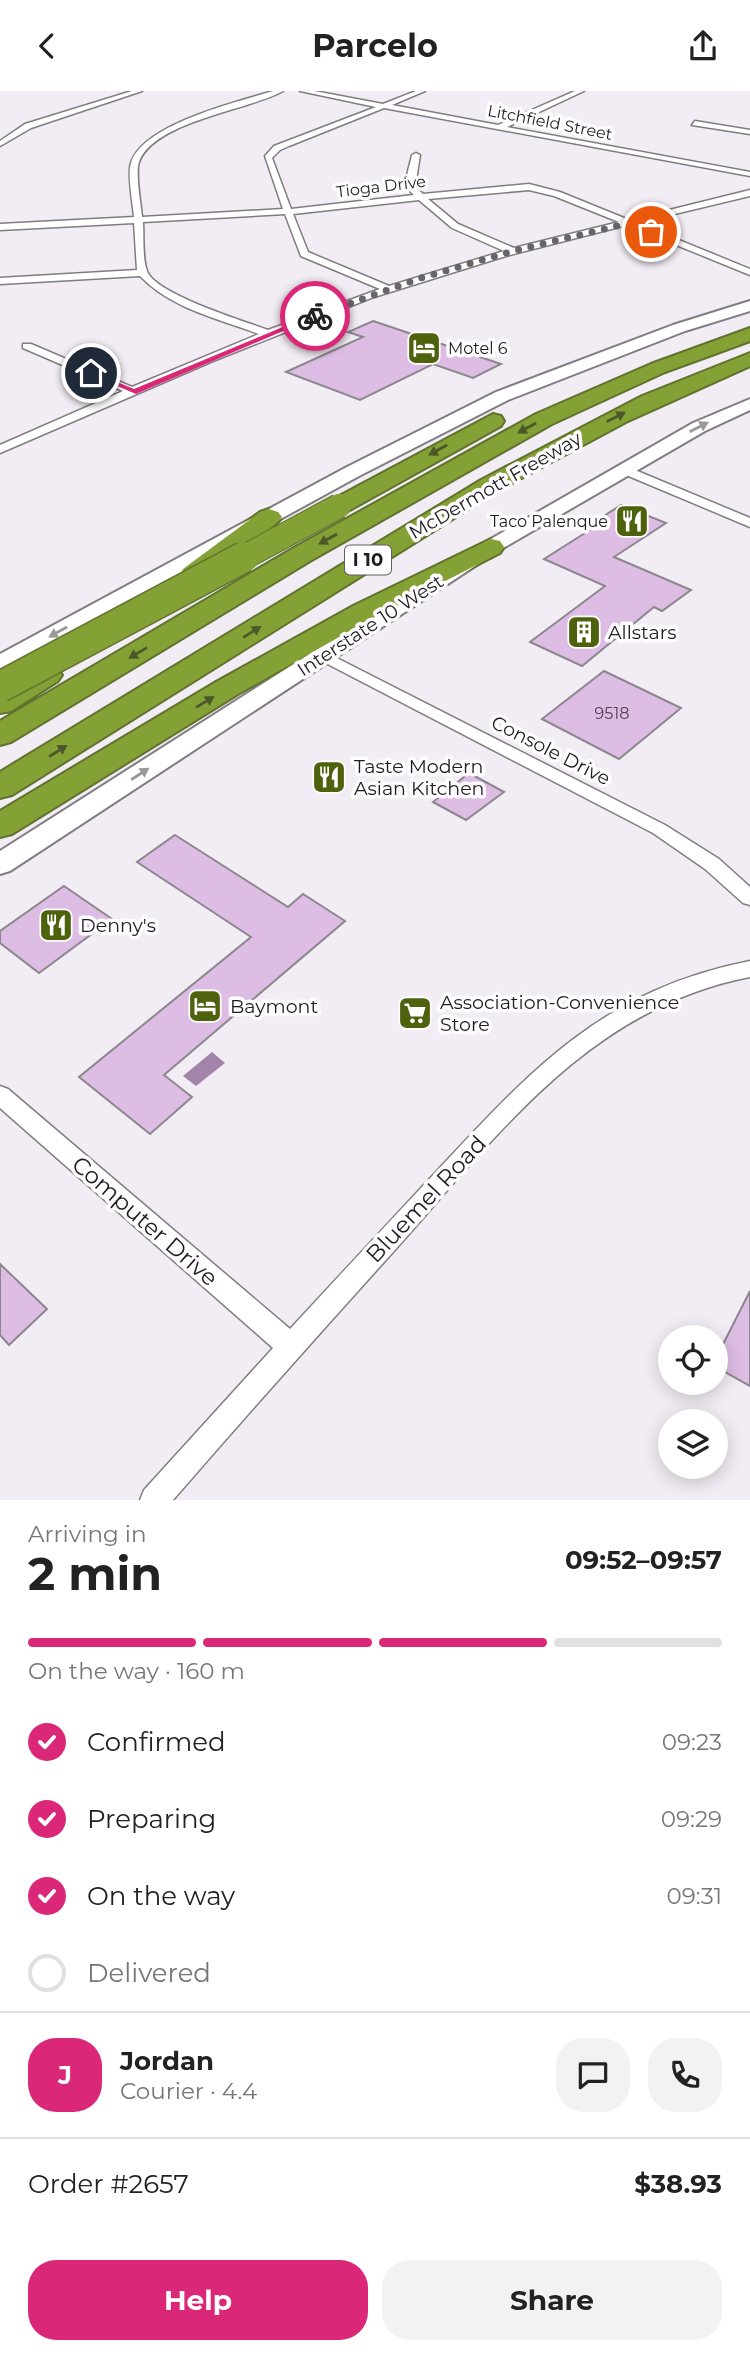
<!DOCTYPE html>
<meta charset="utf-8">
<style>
body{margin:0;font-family:Montserrat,sans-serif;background:#f2f2f2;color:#222;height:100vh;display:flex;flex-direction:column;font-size:26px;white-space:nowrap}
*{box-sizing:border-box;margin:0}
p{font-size:23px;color:#767676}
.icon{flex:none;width:38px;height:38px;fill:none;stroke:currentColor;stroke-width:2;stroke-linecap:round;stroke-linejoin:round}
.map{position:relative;height:1409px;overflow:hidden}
.sheet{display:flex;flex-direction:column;background:#fff;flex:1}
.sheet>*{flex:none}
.buttons{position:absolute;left:658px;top:1234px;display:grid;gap:14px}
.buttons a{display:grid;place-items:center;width:70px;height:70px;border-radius:50%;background:#fff;box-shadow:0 4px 18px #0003;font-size:35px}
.pin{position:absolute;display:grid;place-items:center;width:60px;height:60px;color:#fff;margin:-30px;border:4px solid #fff;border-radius:50%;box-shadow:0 2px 7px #0007}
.courier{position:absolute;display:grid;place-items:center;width:70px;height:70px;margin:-35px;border:5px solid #db2777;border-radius:50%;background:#fff;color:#222;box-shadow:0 2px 9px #0007}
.overview em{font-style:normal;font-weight:700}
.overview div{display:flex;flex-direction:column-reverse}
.overview{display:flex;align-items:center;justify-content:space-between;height:119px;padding:0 28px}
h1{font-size:46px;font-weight:700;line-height:52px}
.bar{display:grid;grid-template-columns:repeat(4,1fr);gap:10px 7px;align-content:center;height:84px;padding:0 28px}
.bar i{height:9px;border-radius:5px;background:#e0e0e0}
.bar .selected{background:#db2777}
.bar p{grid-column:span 4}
.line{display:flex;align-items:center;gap:18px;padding:0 28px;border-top:2px solid #e0e0e0}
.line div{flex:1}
.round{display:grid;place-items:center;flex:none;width:74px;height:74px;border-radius:28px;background:#f2f2f2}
ol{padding:0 28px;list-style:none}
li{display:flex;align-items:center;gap:21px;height:77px}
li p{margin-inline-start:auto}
li .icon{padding:7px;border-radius:50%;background:#db2777;color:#fff;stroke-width:4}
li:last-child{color:#767676}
li i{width:38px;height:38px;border:4px solid #e0e0e0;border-radius:50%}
.button{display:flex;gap:14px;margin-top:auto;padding:14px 28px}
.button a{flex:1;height:80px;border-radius:28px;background:#db2777;color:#fff;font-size:28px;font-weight:700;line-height:80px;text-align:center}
.button a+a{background:#f2f2f2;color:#222}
header{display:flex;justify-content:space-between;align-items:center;height:91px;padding:0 28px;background:#fff;font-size:32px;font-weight:700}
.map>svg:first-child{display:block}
</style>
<header><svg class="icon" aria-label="back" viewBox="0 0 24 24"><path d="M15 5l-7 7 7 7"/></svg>Parcelo<svg class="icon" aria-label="share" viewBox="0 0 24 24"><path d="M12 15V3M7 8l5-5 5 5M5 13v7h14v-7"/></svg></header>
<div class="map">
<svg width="750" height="1409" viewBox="0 0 750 1409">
<rect width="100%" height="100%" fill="#f2edf4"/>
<path fill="#a383a9" d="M212,961L225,972L196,995L183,985Z"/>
<path fill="#debde5" stroke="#8c878d" stroke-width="2" d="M373,230L501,273L473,287L433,273L360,309L286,281L363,246L348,241Z
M621,414L666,432L614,466L691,499L662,520L654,516L582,575L530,551L605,495L544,468L604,430L599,428Z
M604,580L681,617L619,668L542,628Z
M469,682L504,701L466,729L433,711Z
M175,744L288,816L303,803L345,830L164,984L192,1006L150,1043L79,986L251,846L137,771Z
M64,795L112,828L39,882L0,852V840Z
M0,1173L47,1218L9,1254L0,1244Z
M750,1200V1295L716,1276V1267Z"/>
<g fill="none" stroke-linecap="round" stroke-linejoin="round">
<g stroke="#807c81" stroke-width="3">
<path id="minor" d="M132,0H142L31,37L0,55V50L25,33Z
M273,0H283C250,19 154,30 139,71C135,82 141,113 142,126L283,118L265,65L274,55L376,16L300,0H314L383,13L416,0H425L392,14L498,34L575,0H584L507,36L750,81V85L384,17L289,55L280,59L272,67L291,118L414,104C401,93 409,79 412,64L416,62L420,64L415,96L423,103L529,93L560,101L629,129L750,99V105L637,132L750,178V184L627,134L506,165L371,207L213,270L0,362V354L123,300L23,257V253H31L132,296L259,243C219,228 170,217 140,185L0,193V187L137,179L134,132L0,139V133L134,126C133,113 127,84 131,72C143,33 238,11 273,0ZM529,99L554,105L619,131L514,157L458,133L428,108ZM419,109L452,137L504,160L389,195L308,161L293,123ZM285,123L301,165L380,198L268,239C244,230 155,203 147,180C142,166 144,146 143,131Z
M695,30L750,39V43L692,34Z
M623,374L750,427V436L619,381V375Z
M323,560L665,734L719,768L750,796V814L743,812L705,778L653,742L318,568L315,565Z
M750,870V886C589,917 497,1045 394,1160C319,1243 246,1325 173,1409H140L144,1399L273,1257L0,1017V995L8,998L290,1238C338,1186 386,1134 435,1082C532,978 603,899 750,870Z"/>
</g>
<g stroke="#807c81" stroke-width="4">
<path id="secondary" d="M750,210V220L685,240L508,309L359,385L8,577L0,579V563L345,377L496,301L673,234Z
M750,308V319L705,340L498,460L10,780L0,783V760L484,452L693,332Z"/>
</g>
<g stroke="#60722e" stroke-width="4">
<path id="motorway" d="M750,237V250L665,281L552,333L310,470L11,651L0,654V630L292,458L536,323L651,273Z
M750,262V275L626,331L499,399L12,704L0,707V681L481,389L642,305Z
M493,323L501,325L504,330L501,335L348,420L339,422L330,420L327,415L330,410Z
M269,418L278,421L282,426L278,431L203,490L193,492L183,490L180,484L183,478L260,421Z
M491,448L500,450L504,456L500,462L373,527L238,603L12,743L0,746V720L216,591L353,515Z
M47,575L58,578L62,584L58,590L11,620L0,622V600L36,578Z"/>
</g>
<use href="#minor" fill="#fff" fill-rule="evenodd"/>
<use href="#secondary" fill="#fff" fill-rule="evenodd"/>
<use href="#motorway" fill="#84a136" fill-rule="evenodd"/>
<g stroke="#60722e" stroke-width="26" stroke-linecap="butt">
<path id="motorway-bridge-far1" d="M241,468L339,415"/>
</g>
<g stroke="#60722e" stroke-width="33" stroke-linecap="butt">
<path id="motorway-bridge" d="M0,596L244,466"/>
</g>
<use href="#motorway-bridge-far1" stroke="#84a136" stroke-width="24"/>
<use href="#motorway-bridge" stroke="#84a136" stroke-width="30"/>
</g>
<defs><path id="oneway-solid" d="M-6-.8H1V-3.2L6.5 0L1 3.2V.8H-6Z" transform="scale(1.75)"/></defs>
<g fill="#4c5829">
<use href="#oneway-solid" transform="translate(616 326) rotate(-27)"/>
<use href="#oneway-solid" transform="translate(527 337) rotate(151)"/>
<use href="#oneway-solid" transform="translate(438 359) rotate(151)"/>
<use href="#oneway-solid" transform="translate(328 448) rotate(151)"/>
<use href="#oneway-solid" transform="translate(252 541) rotate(-32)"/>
<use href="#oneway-solid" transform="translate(138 562) rotate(149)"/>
<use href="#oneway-solid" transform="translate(205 611) rotate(-31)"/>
<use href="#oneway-solid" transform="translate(58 660) rotate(-32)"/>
</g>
<g fill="#9a999a">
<use href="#oneway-solid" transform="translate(699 336) rotate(-27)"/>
<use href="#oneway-solid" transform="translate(58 541) rotate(151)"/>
<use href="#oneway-solid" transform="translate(140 683) rotate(-33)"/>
</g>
<path fill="#db2777" d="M312,224L318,225L136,303L87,282L93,281L134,298Z"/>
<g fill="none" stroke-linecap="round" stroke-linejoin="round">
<path stroke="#68656a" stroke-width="7" stroke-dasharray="0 12.6" d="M315,225L421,187L513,160L629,132L651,141"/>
</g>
<defs>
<g id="hotel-square" transform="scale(1.75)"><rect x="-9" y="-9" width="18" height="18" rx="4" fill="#4e620d" stroke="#fefcfe"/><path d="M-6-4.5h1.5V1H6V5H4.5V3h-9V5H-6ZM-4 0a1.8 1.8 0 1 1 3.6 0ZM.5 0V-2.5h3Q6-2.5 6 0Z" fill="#fff"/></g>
<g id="restaurant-square" transform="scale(1.75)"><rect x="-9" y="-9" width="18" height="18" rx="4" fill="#4e620d" stroke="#fefcfe"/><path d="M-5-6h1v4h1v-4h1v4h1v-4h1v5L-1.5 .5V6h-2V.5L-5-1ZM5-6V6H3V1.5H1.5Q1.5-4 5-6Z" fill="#fff"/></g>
<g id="building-square" transform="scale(1.75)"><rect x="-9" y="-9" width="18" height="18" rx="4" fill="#4e620d" stroke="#fefcfe"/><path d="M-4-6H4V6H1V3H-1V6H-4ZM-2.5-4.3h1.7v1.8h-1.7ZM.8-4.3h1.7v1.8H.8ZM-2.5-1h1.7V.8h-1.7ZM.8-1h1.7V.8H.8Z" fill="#fff"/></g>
<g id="supermarket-square" transform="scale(1.75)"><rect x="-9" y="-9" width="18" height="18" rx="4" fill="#4e620d" stroke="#fefcfe"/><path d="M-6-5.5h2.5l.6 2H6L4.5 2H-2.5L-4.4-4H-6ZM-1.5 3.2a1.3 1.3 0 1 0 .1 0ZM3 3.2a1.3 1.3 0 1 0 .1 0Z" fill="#fff"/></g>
</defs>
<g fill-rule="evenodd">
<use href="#hotel-square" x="424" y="257"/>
<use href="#restaurant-square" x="632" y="430"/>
<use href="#building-square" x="584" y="541"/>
<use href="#restaurant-square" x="329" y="686"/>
<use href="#restaurant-square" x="56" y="834"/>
<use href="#hotel-square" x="205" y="915"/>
<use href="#supermarket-square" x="415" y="922"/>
</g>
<g text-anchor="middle" stroke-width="7" stroke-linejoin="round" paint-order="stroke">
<g font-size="16" fill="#1e1c1f" stroke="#fefcfe">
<text transform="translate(550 31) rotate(11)" y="6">Litchfield Street</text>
<text transform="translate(381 95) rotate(-7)" y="6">Tioga Drive</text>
</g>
<g font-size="16" fill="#1e1c1f" stroke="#fefcfe" text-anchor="start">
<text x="448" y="263">Motel 6</text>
<text x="608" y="436" text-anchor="end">Taco Palenque</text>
</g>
<g font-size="16" fill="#4e4450">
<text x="612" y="628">9518</text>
</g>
<rect fill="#fefcfe" stroke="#615f62" stroke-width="2" x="345" y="454.5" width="46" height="29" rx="5"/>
<g font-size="18" font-weight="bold" fill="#1e1c1f">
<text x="368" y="475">I 10</text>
</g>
<g font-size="19" fill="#1e1c1f" stroke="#fefcfe">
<text transform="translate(495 394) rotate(-30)" y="7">McDermott Freeway</text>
<text transform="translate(370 534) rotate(-33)" y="7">Interstate 10 West</text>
<text transform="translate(551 659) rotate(27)" y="7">Console Drive</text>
</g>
<g font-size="19" fill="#1e1c1f" stroke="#fefcfe" text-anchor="start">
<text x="608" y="548">Allstars</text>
<text x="354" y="682">Taste Modern<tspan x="354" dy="22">Asian Kitchen</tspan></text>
<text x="80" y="841">Denny's</text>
<text x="440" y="918">Association-Convenience<tspan x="440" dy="22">Store</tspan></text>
<text x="230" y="922">Baymont</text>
</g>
<g font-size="23" fill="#1e1c1f" stroke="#fefcfe">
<text transform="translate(426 1108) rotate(-47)" y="8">Bluemel Road</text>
<text transform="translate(145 1130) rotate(41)" y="8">Computer Drive</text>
</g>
</g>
</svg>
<div class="buttons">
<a><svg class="icon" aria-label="locate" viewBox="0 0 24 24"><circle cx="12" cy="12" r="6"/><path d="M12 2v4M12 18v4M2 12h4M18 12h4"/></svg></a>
<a><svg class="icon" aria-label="layers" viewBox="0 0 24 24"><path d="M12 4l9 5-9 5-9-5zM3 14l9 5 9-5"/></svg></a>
</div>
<div class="pin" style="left:651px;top:141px;background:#ea580c"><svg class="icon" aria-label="bag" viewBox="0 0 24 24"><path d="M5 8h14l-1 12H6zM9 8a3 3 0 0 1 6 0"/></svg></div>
<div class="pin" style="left:91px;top:282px;background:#1f2937"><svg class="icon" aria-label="home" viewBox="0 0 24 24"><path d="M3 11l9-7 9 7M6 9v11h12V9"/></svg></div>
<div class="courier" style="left:315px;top:225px"><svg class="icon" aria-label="bike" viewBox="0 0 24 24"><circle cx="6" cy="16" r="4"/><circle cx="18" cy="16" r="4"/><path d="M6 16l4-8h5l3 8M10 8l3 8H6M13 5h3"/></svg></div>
</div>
<section class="sheet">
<div class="overview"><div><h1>2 min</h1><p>Arriving in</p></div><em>09:52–09:57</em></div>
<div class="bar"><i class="selected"></i><i class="selected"></i><i class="selected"></i><i></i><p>On the way · 160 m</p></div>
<ol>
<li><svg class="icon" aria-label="check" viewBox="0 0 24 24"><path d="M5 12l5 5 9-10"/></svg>Confirmed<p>09:23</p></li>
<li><svg class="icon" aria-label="check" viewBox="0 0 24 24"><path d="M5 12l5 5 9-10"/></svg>Preparing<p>09:29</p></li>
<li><svg class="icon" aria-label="check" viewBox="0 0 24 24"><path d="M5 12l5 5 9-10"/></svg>On the way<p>09:31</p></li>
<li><i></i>Delivered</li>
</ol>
<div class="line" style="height:126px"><b class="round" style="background:#db2777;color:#fff">J</b><div><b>Jordan</b><p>Courier · 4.4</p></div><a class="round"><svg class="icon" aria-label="chat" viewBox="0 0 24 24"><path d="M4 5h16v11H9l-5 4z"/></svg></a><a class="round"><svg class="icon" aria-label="phone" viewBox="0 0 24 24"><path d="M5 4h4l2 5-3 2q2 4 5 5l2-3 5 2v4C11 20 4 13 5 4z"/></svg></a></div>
<div class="line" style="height:91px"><div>Order #2657</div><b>$38.93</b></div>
<div class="button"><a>Help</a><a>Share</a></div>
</section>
